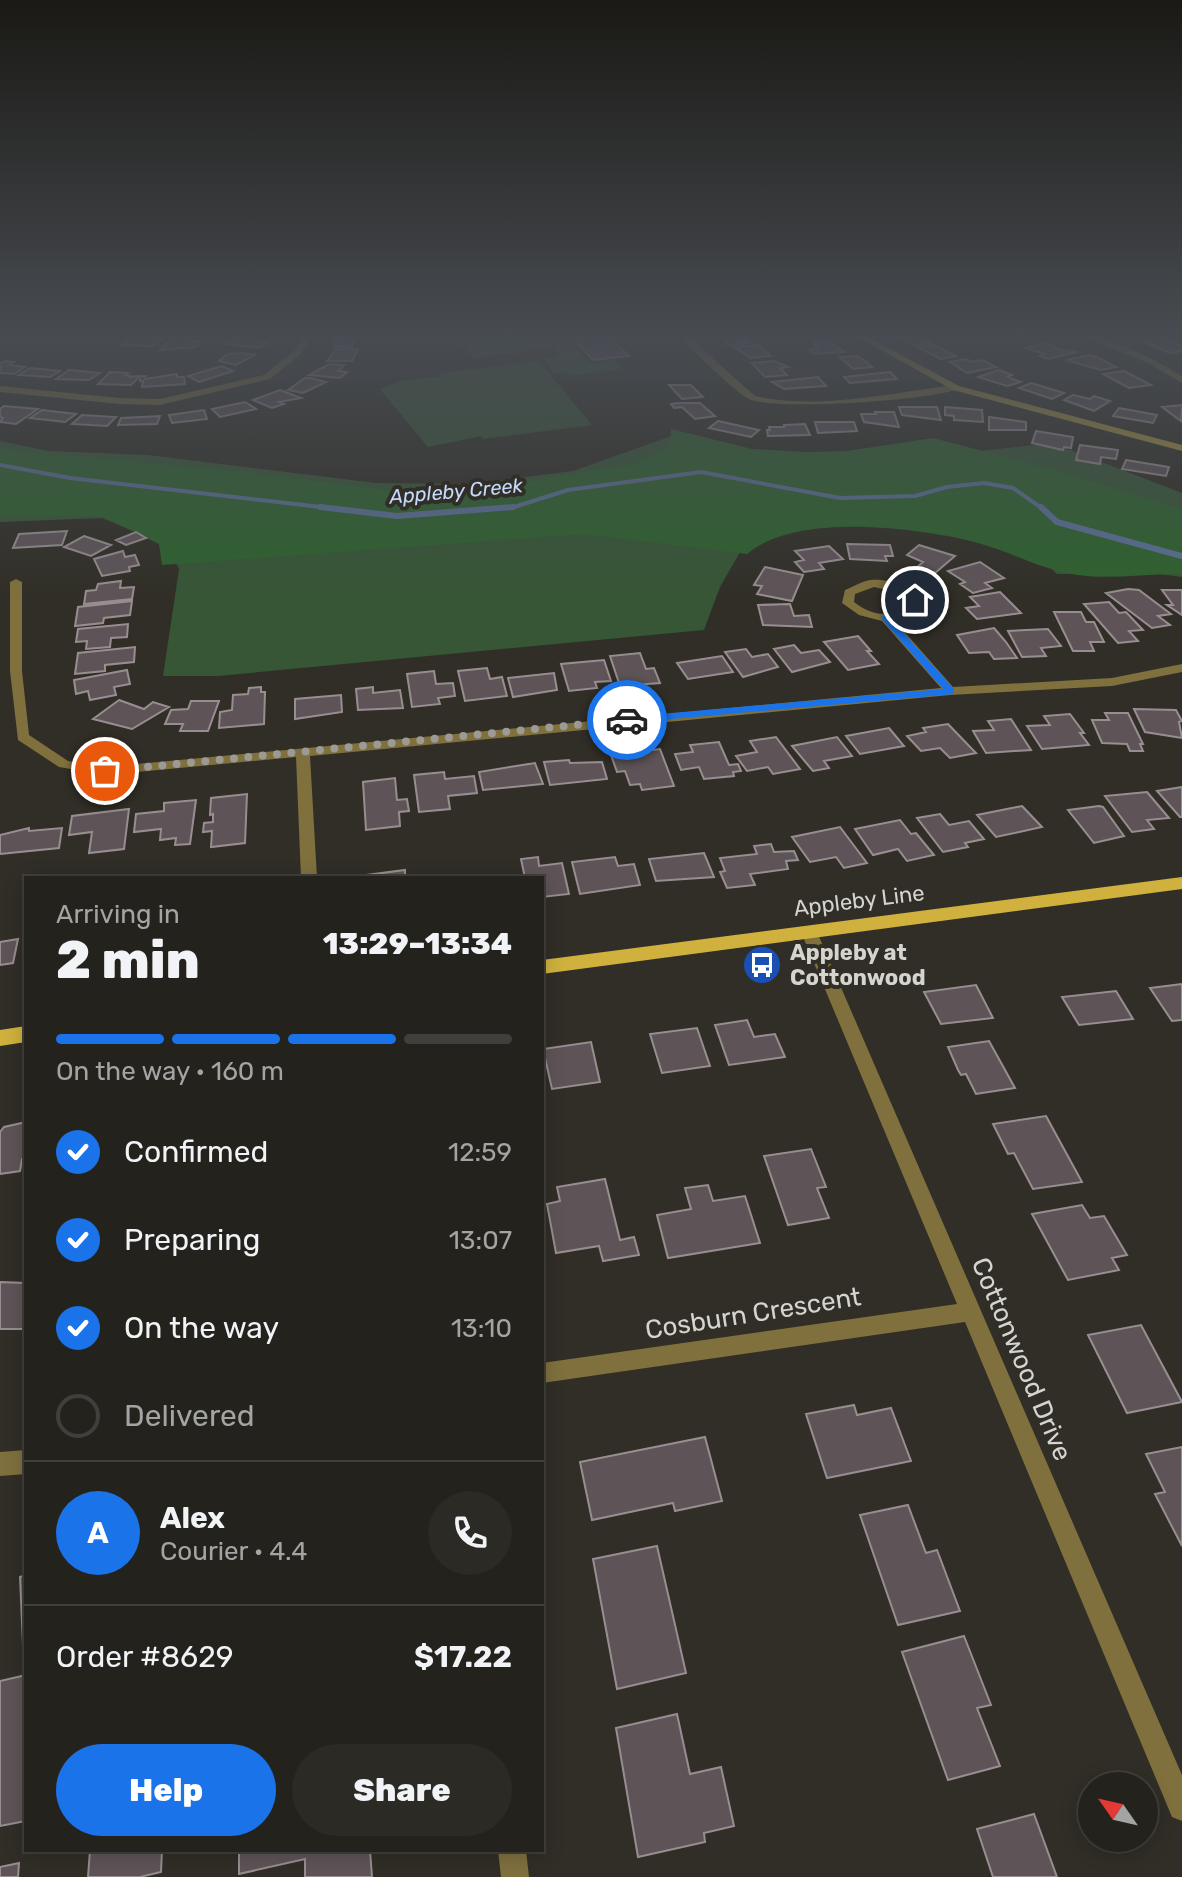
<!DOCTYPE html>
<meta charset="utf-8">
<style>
body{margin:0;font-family:Rubik,sans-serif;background:#2c2a25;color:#f1f3f6;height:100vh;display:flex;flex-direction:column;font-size:30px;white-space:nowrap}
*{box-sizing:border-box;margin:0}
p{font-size:26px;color:#a3a4a3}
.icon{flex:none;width:44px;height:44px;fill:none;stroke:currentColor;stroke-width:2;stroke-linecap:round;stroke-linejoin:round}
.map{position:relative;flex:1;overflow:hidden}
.side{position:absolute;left:24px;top:876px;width:520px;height:976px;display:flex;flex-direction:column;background:#24221c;border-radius:0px;box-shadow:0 4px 20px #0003,0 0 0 2px #413f3b}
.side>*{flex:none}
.needle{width:52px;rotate:304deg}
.tools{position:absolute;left:1078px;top:1772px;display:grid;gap:16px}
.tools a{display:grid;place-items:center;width:80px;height:80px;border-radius:50%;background:#24221c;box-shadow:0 4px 20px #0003,0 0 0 2px #413f3b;font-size:40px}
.pin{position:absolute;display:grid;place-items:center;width:68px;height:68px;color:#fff;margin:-34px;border:4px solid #fff;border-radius:50%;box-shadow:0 2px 8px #0007}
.courier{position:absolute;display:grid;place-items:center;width:80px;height:80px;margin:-40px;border:6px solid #1a73e8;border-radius:50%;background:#fff;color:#222;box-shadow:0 2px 10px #0007}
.overview em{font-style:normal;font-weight:800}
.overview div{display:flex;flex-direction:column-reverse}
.overview{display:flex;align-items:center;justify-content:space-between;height:136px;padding:0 32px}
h1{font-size:52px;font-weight:800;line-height:60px}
.bar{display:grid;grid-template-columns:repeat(4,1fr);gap:12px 8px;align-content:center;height:96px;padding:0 32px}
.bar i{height:10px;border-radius:6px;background:#413f3b}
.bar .current{background:#1a73e8}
.bar p{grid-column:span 4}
.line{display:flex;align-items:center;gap:20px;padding:0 32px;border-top:2px solid #413f3b}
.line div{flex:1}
.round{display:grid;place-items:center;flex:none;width:84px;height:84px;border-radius:42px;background:#2c2a25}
ol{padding:0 32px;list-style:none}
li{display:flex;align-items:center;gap:24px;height:88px}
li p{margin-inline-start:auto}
li .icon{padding:8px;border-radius:50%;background:#1a73e8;color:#fff;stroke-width:4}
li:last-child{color:#a3a4a3}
li i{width:44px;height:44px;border:4px solid #413f3b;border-radius:50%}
.primary-button{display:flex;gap:16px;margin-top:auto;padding:16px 32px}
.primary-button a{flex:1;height:92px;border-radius:48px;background:#1a73e8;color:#fff;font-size:32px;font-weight:800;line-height:92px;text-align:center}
.primary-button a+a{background:#2c2a25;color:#f1f3f6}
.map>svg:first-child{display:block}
</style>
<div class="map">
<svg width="1182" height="1877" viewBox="0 0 1182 1877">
<rect width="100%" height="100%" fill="#302e26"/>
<path fill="#365635" d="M423,336H460L464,340L500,336H565L589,363L614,360L622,369L570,376L566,372L554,374L544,358L560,356L553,348L474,358L464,346Z
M539,361L592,425L483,439L481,436L428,447L380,389L400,381L441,376L440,373Z
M677,434L701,456L910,459L1052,443L1182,493V577L1152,573L1057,574L1043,561L905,523L758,521L720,587L704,630L218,676H163L179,569L167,545L102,518L0,522V441L49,451L148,455L376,483L469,484L573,471Z"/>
<path fill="#2e622e" d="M671,429L752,449L808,452L847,451L933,438L1052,469L1182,509V574C1148,573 1111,580 1078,575C1040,570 1004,548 967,540C908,527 795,513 747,554L584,534L162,565L159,544L102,516H0V448L280,476L435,497L637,463L670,446Z"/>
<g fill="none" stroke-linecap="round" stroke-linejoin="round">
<path stroke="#5a7095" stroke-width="4" d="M0,465L70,478L338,509
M487,509L514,507L568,490L701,472L840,498L915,496L947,487L984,483L1013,488L1043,509"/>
<path stroke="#5a7095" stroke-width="6" d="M320,507L397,516L513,507
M1041,507L1057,522L1182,556"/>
</g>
<path fill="#5e5458" stroke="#988e91" stroke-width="2" d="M136,336H152L165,337L153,346L121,345Z
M339,336H358L351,347L333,346L337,341H333Z
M570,336H609L629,356L593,360Z
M720,336H742L749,343L728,345Z
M896,336H917L931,343L916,346Z
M172,338H189L186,341H201L196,347L160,350Z
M236,338L269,342L259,348L225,344Z
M1160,338L1182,346V351L1170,353L1143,342Z
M817,340L828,341L845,352L814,354L809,349L818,348L812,341Z
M1046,343L1062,350L1078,352L1048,359L1040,356L1045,354L1025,348Z
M758,345L771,356L750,358L735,347Z
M934,345L956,356L941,359L919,348Z
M336,349H358L352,361H327Z
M242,353L255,355L236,365L219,361L228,354Z
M1090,355L1097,357L1116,367L1101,370L1066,360Z
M857,356L864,360L872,367L853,369L840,357Z
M966,359L972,362L982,360L996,367L967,373L950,362Z
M5,361L14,362L9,365L25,367L14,374L0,373V364Z
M774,361L788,367L780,368L787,375L765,377L752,363Z
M329,364L344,365L338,371L347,372L340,378L309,375Z
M222,366L233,371L199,382L188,376Z
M30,368L60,371L50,377L19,375Z
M69,370L100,373L89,380L56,379Z
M999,370L1012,375L1007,377L1021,382L1007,386L978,377Z
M1124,371L1151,385L1129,388L1103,374Z
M110,372L128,373L125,375L130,376L128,377L140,376L131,385L98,384Z
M890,372L897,379L850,383L844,377Z
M177,374V377H184L185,384L142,387L143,381H140V376H146L145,379Z
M818,377L826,386L784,389L772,382Z
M305,378H310L326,382L303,393L288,390Z
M1031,383L1064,393L1052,399L1019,388Z
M669,385H691L703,397L682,399Z
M280,390L301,398L279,402L284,404L272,408L253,400Z
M1073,395L1090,399L1094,396L1110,401L1094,411L1064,400Z
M245,402L256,409L220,417L212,409Z
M679,403H700L715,416L695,419L682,407L674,408L671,404Z
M1182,405L1181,421L1162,407Z
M4,406L38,409L16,424L0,422L3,418L0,417V409Z
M899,407H937L941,420L902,415Z
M945,407L982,410L983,422L954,420V416L945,415Z
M1119,408L1157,415L1153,423L1113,416Z
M42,410L76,414L65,422L30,418Z
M204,410L207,419L172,423L169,415Z
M875,412H894L899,427L864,422L861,414H876Z
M82,415L116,417L107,426L72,424Z
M160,416L157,424L118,425L121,418Z
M989,417L1026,422V430H989Z
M718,421L759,430L751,437L709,428Z
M815,422H854L857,431L818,433Z
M805,424L810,435L768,436L767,430H770L769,427H784V425Z
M1036,431L1073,437L1071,448L1064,447L1063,450L1032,443Z
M1080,445L1118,450L1116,459L1101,457L1100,464L1076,460Z
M1126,460L1169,467L1166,476L1122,469Z
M67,531L62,545L13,548L19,534Z
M136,532L146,538L126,545L116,540Z
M84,536L111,545L91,556L64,547Z
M847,544L890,545L893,556H885L887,561L850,559Z
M919,545L955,556L935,573L917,567L923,562L907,555Z
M829,546L843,559L819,563L824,569L804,572L795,562L804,560L795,551Z
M123,551L125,557L135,555L139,565L129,567L130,571L102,576L94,559Z
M980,562L1004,578L985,583L992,588L973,593L960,584L965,582L948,571Z
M765,567L803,575L792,601L757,594L762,586L754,585Z
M121,581L120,588L134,587L132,599L84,604L86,591L96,590L98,584Z
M1128,589L1139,590L1171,614L1158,616L1170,625L1152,628L1106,593Z
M1162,590H1182V615L1167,605H1173Z
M1000,592L1021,613L977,619L966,608L979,606L970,597Z
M132,601L130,615L104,618L103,623L75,626L78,607Z
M1109,602L1119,613L1126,612L1143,630L1129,631L1138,641L1118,643L1084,604Z
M790,604L794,616L809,615L812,627L763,625L758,605Z
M1054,612H1081L1086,622H1094L1104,642H1090L1094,651H1073Z
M128,624L127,637L111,638L110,647L86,649L87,641L76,642L78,629Z
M994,628L1006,642L1017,658L994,659L989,652L969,653L957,635Z
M1048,629L1061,646L1041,648L1046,656L1022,657L1008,631Z
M858,636L871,651H867L879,664L848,670L824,642Z
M794,645L801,653L819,650L830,662L792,672L774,649Z
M135,647L134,662L105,665V671L75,674L78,653Z
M746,649L752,657L768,654L778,667L743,677L725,652Z
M640,653L646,669L654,668L660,683L620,686L610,656Z
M722,656L733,672L688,679L677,663Z
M604,660L611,681L595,682L597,688L569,691L561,664Z
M487,668L490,679L502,677L507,696L465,701L458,671Z
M127,670L130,684L114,687L116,695L90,700L88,691L76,694L74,680Z
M434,671L436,684L453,683L455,696L438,698L440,704L412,707L407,674Z
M554,673L557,690L513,697L508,678Z
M261,687V692H265L264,724L219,728L220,712L232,710L233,695L248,694L249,688Z
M373,687V693L400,690L403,708L358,710L356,689Z
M341,695L342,712L295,719V699Z
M119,700L144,709L153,702L169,707L132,729L93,719Z
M191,701H219L208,731H180L183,724H165L171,710L188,709Z
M1134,709L1176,710L1182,721L1179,722L1182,738L1145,732Z
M1105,713H1128L1143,744H1140L1143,751H1130L1127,744L1102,743L1092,720H1109Z
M1070,714L1084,733H1080L1089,745L1042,749L1027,726L1050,725L1044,716Z
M1011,719L1031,750L986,753L973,731L994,730L988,721Z
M948,724L976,753L950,758L940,748L921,751L907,736L926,732L923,728Z
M889,728L904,746L860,754L846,736Z
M776,737L800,769L773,774L768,767L747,771L736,756L757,752L750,741Z
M837,737L852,756L824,761L829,768L813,771L792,746Z
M719,742L729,765L738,764L741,771L733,772L734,776L704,779L699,767L681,770L675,754L693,752L690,745Z
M660,749L674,786L642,790L640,784L630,785L625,771L617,772L611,755Z
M569,760L570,763L602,762L607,779L550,785L544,762Z
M535,763L543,784L483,790L479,772Z
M444,772L445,779L474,776L477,793L448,796L450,809L419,812L414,775Z
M395,778L397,800L407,799L409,811L399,812L400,826L366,830L363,782Z
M1182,787V817H1180L1157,791Z
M1147,792L1169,818L1147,820L1154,829L1132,832L1105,796Z
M247,794L245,843L211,847L212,831L203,832L204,823L213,822V814L210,815L211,798Z
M196,800L190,844L175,845L176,838L160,840L161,829L134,832L136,814L164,811V803Z
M1022,806L1042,827L996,837L977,815Z
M1099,806L1103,807L1124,836L1094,843L1068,810Z
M129,809L124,849L89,853L92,832L69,835L72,816Z
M940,814L949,825L969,821L984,839L965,843L968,847L943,852L917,818Z
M900,820L911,834L916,833L934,855L907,861L898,849L873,855L855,829Z
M840,827L867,863L844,868L836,857L810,862L792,837Z
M29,828V831L62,828L59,848L0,854V835Z
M771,844L774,852L794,851L798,860L786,861L788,869L750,874L755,885L727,888L720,872L725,871L720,858L757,854L754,846Z
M704,853L714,877L656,881L649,859Z
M538,857L539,866L562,863L569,894L542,897V878H525L521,859Z
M615,857L618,866L634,864L640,885L580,894L572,862Z
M405,870V878H367V875Z
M18,939L13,963L0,965V942Z
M1182,984V1020L1172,1021L1150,988Z
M976,985L993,1018L941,1024L924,992Z
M1116,991L1133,1019L1079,1025L1062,997Z
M747,1020L754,1037L775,1034L785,1057L729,1065L715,1025Z
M697,1028L710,1066L662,1073L650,1034Z
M989,1041L1015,1088L976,1094L966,1074L961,1075L958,1070L948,1047Z
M591,1042L600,1082L552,1089L543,1049Z
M1046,1116L1082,1182L1033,1189L1014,1153L1008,1154L993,1124Z
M26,1122V1158L22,1159L20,1171L0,1174V1132L4,1127Z
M811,1149L826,1187L817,1188L829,1218L788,1225L764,1156Z
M605,1179L620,1240L634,1237L639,1255L603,1261L599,1246L556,1253L547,1204L560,1201L557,1187Z
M708,1185L713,1201L745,1196L760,1243L668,1258L657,1215L691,1209L685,1188Z
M1082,1205L1090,1218L1104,1216L1127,1255L1112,1258L1119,1270L1068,1280L1032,1214Z
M0,1282L26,1283V1329H0Z
M1141,1325L1182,1402L1127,1413L1088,1335Z
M854,1405L857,1415L891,1408L911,1461L827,1478L806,1414Z
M705,1437L722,1501L675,1511L673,1503L592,1520L580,1462Z
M1182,1447V1546L1155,1494L1165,1492L1146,1454Z
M908,1505L926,1553L937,1550L960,1611L898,1625L860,1515Z
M657,1546L686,1673L617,1689L593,1559Z
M26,1575V1643L23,1645L20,1577Z
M964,1636L991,1705L977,1708L1000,1766L948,1780L902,1652Z
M26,1675V1821L0,1826V1681Z
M677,1714L690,1774L721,1767L734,1826L704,1833L705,1842L638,1857L616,1728Z
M1034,1814L1057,1877H993L977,1829Z
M90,1850H162L161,1872L140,1877H88Z
M239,1850H370L372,1877H305V1859L239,1874Z
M19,1863L18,1877H0V1867Z"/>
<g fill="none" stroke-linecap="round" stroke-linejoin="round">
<path fill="#7f703e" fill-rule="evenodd" d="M304,336H312L301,354L270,379L160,405L119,404L0,392V386L119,398L160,399L264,375L295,350Z
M679,336H688L755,396C816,411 894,392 956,385L960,388C938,400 769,412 747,398C729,386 695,353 679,336Z
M1081,336C1113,336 1155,360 1182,376V383L1146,362Z
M16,579L22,582V671L29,735L68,761L105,767L941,688L882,621L859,615L842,603L845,590C853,587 862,581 871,580C887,578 918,587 921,605L913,614L894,620L953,687L1112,678L1182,664V672L1112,686L950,695L310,756L317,878H301L296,757L105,775L59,767L18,740L10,671V582ZM874,587L900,593L909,601V604C893,620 870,615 854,602L855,594Z
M809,927L817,932L1182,1775V1821L1172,1817L965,1322L542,1383V1363L957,1304L801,932Z
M26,1450V1474L0,1476V1452Z
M498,1850H526L529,1877H501Z"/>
<path fill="#ac9540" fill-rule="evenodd" d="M856,336H866L959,386L1182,445V451L953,390Z"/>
<path fill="#d0b13d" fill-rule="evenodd" d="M1182,877V889L542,974V960Z
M26,1026V1042L0,1046V1030Z"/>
</g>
<linearGradient id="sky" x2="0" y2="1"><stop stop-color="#1a1915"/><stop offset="0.56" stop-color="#484c52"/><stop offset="1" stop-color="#484c52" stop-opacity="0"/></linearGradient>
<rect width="1182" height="599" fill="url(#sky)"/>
<path fill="#1a73e8" d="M915,597L920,600L919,607L909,616L891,619L954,689V694L627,723L622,720L627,717L943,689L880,617L902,612Z"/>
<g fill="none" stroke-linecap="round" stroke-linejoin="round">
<path stroke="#9b9a94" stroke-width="8" stroke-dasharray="0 14.4" d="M105,771L627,720"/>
</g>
<defs>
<g id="bus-disc" transform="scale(2)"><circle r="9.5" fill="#1a4fb4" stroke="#302e26"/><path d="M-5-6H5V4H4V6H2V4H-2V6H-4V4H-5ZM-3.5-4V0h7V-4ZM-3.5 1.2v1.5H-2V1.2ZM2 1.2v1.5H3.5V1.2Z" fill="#fff"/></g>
</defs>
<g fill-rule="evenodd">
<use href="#bus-disc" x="762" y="965"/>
</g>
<g text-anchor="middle" stroke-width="8" stroke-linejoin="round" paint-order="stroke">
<g font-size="20" font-style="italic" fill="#c5dafc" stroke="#302e26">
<text transform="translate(456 491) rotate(-5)" y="7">Appleby Creek</text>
</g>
<g font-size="22" fill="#d5d4cf" stroke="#302e26">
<text transform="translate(859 900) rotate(-7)" y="8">Appleby Line</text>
</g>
<g font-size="22" font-weight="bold" fill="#d5d4cf" stroke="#302e26" text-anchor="start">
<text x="790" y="960">Appleby at<tspan x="790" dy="25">Cottonwood</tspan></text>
</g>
<g font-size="26" fill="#d5d4cf" stroke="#302e26">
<text transform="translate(753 1313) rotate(-9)" y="9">Cosburn Crescent</text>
<text transform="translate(1022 1359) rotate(67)" y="9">Cottonwood Drive</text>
</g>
</g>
</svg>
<div class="tools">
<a><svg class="needle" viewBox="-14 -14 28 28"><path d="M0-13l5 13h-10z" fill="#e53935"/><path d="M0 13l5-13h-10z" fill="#a3a4a3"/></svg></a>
</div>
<div class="pin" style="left:105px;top:771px;background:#ea580c"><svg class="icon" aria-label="bag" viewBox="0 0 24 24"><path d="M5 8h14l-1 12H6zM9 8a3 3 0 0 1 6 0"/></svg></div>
<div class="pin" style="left:915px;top:600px;background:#1f2937"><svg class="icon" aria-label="home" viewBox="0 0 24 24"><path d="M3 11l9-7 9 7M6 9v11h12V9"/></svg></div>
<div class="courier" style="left:627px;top:720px"><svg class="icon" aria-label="car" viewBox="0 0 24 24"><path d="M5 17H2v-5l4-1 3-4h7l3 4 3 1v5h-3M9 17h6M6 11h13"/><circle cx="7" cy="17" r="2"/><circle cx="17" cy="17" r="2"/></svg></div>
<section class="side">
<div class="overview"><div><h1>2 min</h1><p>Arriving in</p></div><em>13:29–13:34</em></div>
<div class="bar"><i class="current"></i><i class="current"></i><i class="current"></i><i></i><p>On the way · 160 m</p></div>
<ol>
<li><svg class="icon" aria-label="check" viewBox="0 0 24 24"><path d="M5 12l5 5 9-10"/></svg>Confirmed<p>12:59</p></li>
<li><svg class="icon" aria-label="check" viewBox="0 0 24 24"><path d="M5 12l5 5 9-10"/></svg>Preparing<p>13:07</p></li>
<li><svg class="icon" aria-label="check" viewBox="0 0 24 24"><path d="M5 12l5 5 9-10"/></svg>On the way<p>13:10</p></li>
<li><i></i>Delivered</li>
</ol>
<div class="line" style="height:144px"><b class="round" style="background:#1a73e8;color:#fff">A</b><div><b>Alex</b><p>Courier · 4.4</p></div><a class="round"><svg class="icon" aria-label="phone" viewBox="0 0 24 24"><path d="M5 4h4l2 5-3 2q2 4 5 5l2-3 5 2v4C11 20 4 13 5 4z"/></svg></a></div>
<div class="line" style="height:104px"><div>Order #8629</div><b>$17.22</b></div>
<div class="primary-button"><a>Help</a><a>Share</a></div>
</section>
</div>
